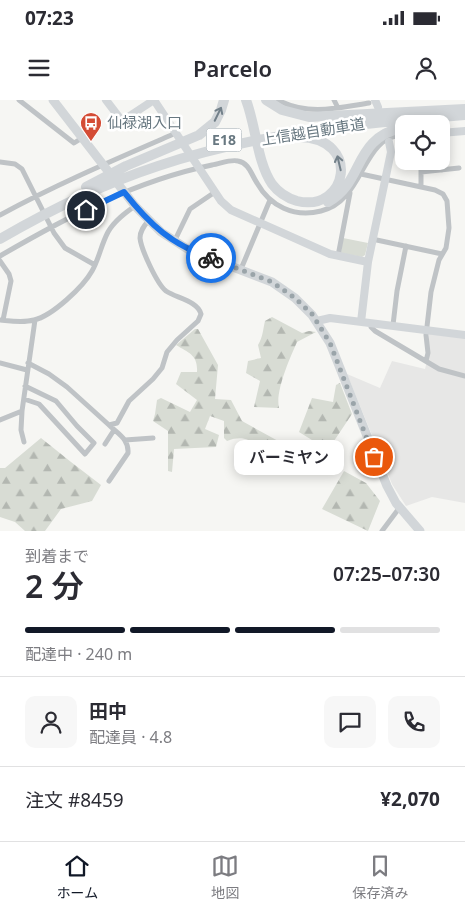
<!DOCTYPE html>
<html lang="ja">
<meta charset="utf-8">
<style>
body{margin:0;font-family:"Noto Sans","Noto Sans JP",sans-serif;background:#f7f7f7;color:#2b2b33;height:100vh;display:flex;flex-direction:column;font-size:19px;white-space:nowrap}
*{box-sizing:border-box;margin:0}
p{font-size:16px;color:#7c7c81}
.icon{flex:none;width:28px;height:28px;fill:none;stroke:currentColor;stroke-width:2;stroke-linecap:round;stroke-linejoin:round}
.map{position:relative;height:431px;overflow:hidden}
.panel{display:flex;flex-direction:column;background:#fff;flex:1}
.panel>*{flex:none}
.controls{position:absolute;left:395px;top:15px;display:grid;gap:10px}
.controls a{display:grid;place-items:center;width:55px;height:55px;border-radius:10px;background:#fff;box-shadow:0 2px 12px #0003;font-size:25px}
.pin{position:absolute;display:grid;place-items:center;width:42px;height:42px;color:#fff;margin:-21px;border:2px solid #fff;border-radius:50%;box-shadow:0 1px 5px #0007}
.courier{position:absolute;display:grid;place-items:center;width:50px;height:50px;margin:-25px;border:4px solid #1a73e8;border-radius:50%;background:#fff;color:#222;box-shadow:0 1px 6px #0007}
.bubble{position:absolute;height:35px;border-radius:10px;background:#fff;box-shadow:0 2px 12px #0003;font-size:16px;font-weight:600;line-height:35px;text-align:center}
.head em{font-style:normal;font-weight:600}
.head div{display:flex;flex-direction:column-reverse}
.head{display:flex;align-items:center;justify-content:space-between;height:85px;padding:0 25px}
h1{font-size:32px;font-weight:600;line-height:38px}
.bar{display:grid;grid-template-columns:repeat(4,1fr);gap:8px 5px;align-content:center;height:60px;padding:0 25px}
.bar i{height:6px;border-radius:4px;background:#e1e1e2}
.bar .on{background:#111827}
.bar p{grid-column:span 4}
.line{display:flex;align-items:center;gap:12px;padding:0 25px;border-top:1px solid #e1e1e2}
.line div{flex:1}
.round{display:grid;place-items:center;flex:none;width:52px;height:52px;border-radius:10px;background:#f7f7f7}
.status{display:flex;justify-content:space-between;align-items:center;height:35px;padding:0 25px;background:#fff;direction:ltr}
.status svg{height:14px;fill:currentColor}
header{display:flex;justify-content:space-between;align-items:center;height:65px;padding:0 25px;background:#fff;font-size:22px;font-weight:600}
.tab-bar{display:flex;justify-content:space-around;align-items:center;height:70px;border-top:1px solid #e1e1e2;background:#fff;font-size:14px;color:#7c7c81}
.tab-bar a{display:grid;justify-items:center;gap:2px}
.tab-bar .on{color:#111827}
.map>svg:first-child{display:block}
</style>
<div class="status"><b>07:23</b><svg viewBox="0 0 49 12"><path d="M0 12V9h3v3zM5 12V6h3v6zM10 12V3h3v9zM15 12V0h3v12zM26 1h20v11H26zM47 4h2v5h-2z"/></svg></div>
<header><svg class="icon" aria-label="menu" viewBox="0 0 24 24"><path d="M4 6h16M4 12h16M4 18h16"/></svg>Parcelo<svg class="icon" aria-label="person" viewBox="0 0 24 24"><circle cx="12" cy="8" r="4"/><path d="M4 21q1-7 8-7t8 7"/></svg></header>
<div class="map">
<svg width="465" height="431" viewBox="0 0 465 431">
<defs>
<pattern id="forest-firs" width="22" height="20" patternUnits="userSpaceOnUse" patternTransform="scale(1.25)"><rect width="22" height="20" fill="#d8dcd4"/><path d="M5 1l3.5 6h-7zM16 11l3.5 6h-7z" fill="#b3b7b1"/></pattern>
</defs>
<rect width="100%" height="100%" fill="#f6f6f3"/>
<path fill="#e7e7e6" d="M429,232L465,237V403L432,397L406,406L392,384L347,274L380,288L392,261L425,269L428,257Z"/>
<path fill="url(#forest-firs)" d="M272,217L302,233L309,231L316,232L297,242C290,258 275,291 279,308L254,307L260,281L246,273L248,261L261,258L258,245C263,237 263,229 265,221Z
M195,229H198L218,265L215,299L231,300L242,321L280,342L285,351L282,354C278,353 274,353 270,351C253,345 248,333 227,341L224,338V321L210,316L205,329L219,335L216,347L174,349L172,372L168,371V331L153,321L155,314L157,300L161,298L190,312L197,300L176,284L181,272H197C198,255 189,253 176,245Z
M340,283L352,314L328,350L299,332L312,298L333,302L336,285Z
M41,338L71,362L101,385L92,401L61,409L45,431H25L15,422L0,417V368H5Z
M344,371L366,383L380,401L368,431L322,409Z"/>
<path fill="#d8dcd4" d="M343,138L368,143L365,155L362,157L341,153Z"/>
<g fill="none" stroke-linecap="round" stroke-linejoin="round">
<path stroke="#bfc3c6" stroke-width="5" d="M19,0L74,43L82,38
M278,0C307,16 338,8 369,3
M334,0L338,8
M396,35L398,40L404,44
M441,60L442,70
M419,61L421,65V86
M0,62L15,64L22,69L54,133L65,148L95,165
M421,72L459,68
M361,74L435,90L443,94L447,101L449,128L446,148L439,160L431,192L426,235L428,253L426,261
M0,115C57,84 116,59 176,33
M372,139L442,154
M174,142L190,109L215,92
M0,156C67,117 135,81 212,65C220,64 230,59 238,61C249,63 251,74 257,83C270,106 294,118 321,111C365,101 361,36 403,35
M338,156L350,93
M0,161L9,174L11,181L3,220
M241,169L270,100
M0,220C11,221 23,223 34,220C52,216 83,187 92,171C99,159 101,145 108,132C114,121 125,113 135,106
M372,223L371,227L375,231L439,269L465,276
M393,225L397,191L406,146
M0,263L27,270
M28,263L49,274L67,287L109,325L117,323L129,301L153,279L162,268L167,252L177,240L198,221L201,214C198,201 176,198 166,191C157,184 141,149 140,138C140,131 144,126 148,121
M24,299L39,304L85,354L94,343L77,326L56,301L25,286
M22,311L21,330L24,342
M0,320L22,311L35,220
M109,325C118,334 129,339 128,353L109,381
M125,340L153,338
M105,344L114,330
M382,431L400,407"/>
<path stroke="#d2d6d9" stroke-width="8" d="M106,0L122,21L154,0
M154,0L215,92L221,101L231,110L330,154L368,162
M375,0L378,7
M441,33L465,31
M403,35H404
M317,221L330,218L465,235
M361,222L368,162L391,52L389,42"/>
<path stroke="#d2d6d9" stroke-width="9" d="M53,0L135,106L161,132L189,150L272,182L295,198L312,215L330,243L387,386L396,403L420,431"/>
<path stroke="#d2d6d9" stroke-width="10" d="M246,0C256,26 257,62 272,84C278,92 287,98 297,101C348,113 362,38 299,37
M266,0L282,10L309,17L465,9
M86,87L126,66L199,35L215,22L221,10L224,0
M328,102C365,82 352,38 404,27
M0,139C50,110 103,84 158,66C257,33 362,23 465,15"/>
</g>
<defs><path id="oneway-shaft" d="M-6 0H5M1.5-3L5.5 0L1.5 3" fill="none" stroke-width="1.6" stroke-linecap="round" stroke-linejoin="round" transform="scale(1.25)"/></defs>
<g stroke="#73818a">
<use href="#oneway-shaft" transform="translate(218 14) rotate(-64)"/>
<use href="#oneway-shaft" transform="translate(339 63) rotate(-103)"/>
</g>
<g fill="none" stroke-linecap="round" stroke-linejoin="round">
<path stroke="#9aa4a9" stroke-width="5" stroke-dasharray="0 9" d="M211,158L272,182L295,198L312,214L330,243L374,357"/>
<path stroke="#1a73e8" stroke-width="6" d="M86,110L124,92C150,125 172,145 211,158"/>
</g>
<defs>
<g id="bus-pin" transform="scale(1.125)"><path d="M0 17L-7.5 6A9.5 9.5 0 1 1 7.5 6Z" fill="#d44c35" stroke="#fff"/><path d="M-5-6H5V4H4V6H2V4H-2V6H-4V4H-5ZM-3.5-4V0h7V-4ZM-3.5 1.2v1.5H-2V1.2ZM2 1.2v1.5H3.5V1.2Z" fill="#fff"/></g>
</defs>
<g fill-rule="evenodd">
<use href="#bus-pin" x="91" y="23"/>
</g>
<g text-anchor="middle" stroke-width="5" stroke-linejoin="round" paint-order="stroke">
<rect fill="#fff" stroke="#95a0a7" stroke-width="1" x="206.5" y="28.5" width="35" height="23" rx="4"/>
<g font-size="14" font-weight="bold" fill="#687881">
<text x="224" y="45">E18</text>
</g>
<g font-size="15" fill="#687881" stroke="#fff" text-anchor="start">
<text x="107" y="28">仙禄湖入口</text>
</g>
<g font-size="15" fill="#687881" stroke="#fff">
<text transform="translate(313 32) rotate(-9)" y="5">上信越自動車道</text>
</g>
</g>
</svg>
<div class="controls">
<a><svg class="icon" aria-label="locate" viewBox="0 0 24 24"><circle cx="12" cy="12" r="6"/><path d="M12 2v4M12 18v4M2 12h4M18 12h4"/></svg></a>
</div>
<div class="pin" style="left:374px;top:357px;background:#ea580c"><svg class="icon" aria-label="bag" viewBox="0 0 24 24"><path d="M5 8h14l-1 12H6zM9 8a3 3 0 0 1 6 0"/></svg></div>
<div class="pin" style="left:86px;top:110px;background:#1f2937"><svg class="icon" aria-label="home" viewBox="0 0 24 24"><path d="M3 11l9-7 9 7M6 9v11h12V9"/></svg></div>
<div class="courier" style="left:211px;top:158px"><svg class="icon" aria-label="bike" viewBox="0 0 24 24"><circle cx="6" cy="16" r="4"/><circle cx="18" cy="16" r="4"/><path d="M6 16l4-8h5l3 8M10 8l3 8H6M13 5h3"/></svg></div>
<div class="bubble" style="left:234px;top:340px;width:110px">バーミヤン</div>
</div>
<section class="panel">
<div class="head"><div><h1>2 分</h1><p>到着まで</p></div><em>07:25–07:30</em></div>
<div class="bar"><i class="on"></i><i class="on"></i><i class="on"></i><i></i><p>配達中 · 240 m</p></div>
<div class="line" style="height:90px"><a class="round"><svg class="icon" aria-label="person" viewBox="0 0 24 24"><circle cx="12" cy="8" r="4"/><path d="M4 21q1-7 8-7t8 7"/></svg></a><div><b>田中</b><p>配達員 · 4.8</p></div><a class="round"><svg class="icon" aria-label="chat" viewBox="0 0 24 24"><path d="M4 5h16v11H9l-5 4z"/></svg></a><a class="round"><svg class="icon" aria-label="phone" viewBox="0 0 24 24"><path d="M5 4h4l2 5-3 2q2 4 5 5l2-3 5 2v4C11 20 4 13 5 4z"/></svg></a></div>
<div class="line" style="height:65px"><div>注文 #8459</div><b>¥2,070</b></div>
</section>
<nav class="tab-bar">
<a class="on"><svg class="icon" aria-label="home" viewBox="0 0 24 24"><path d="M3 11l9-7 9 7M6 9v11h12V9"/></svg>ホーム</a>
<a><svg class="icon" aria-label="map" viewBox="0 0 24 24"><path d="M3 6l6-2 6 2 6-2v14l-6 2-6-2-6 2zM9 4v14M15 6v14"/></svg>地図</a>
<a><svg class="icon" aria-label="saved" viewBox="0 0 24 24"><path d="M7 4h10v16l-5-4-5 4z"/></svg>保存済み</a>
</nav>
